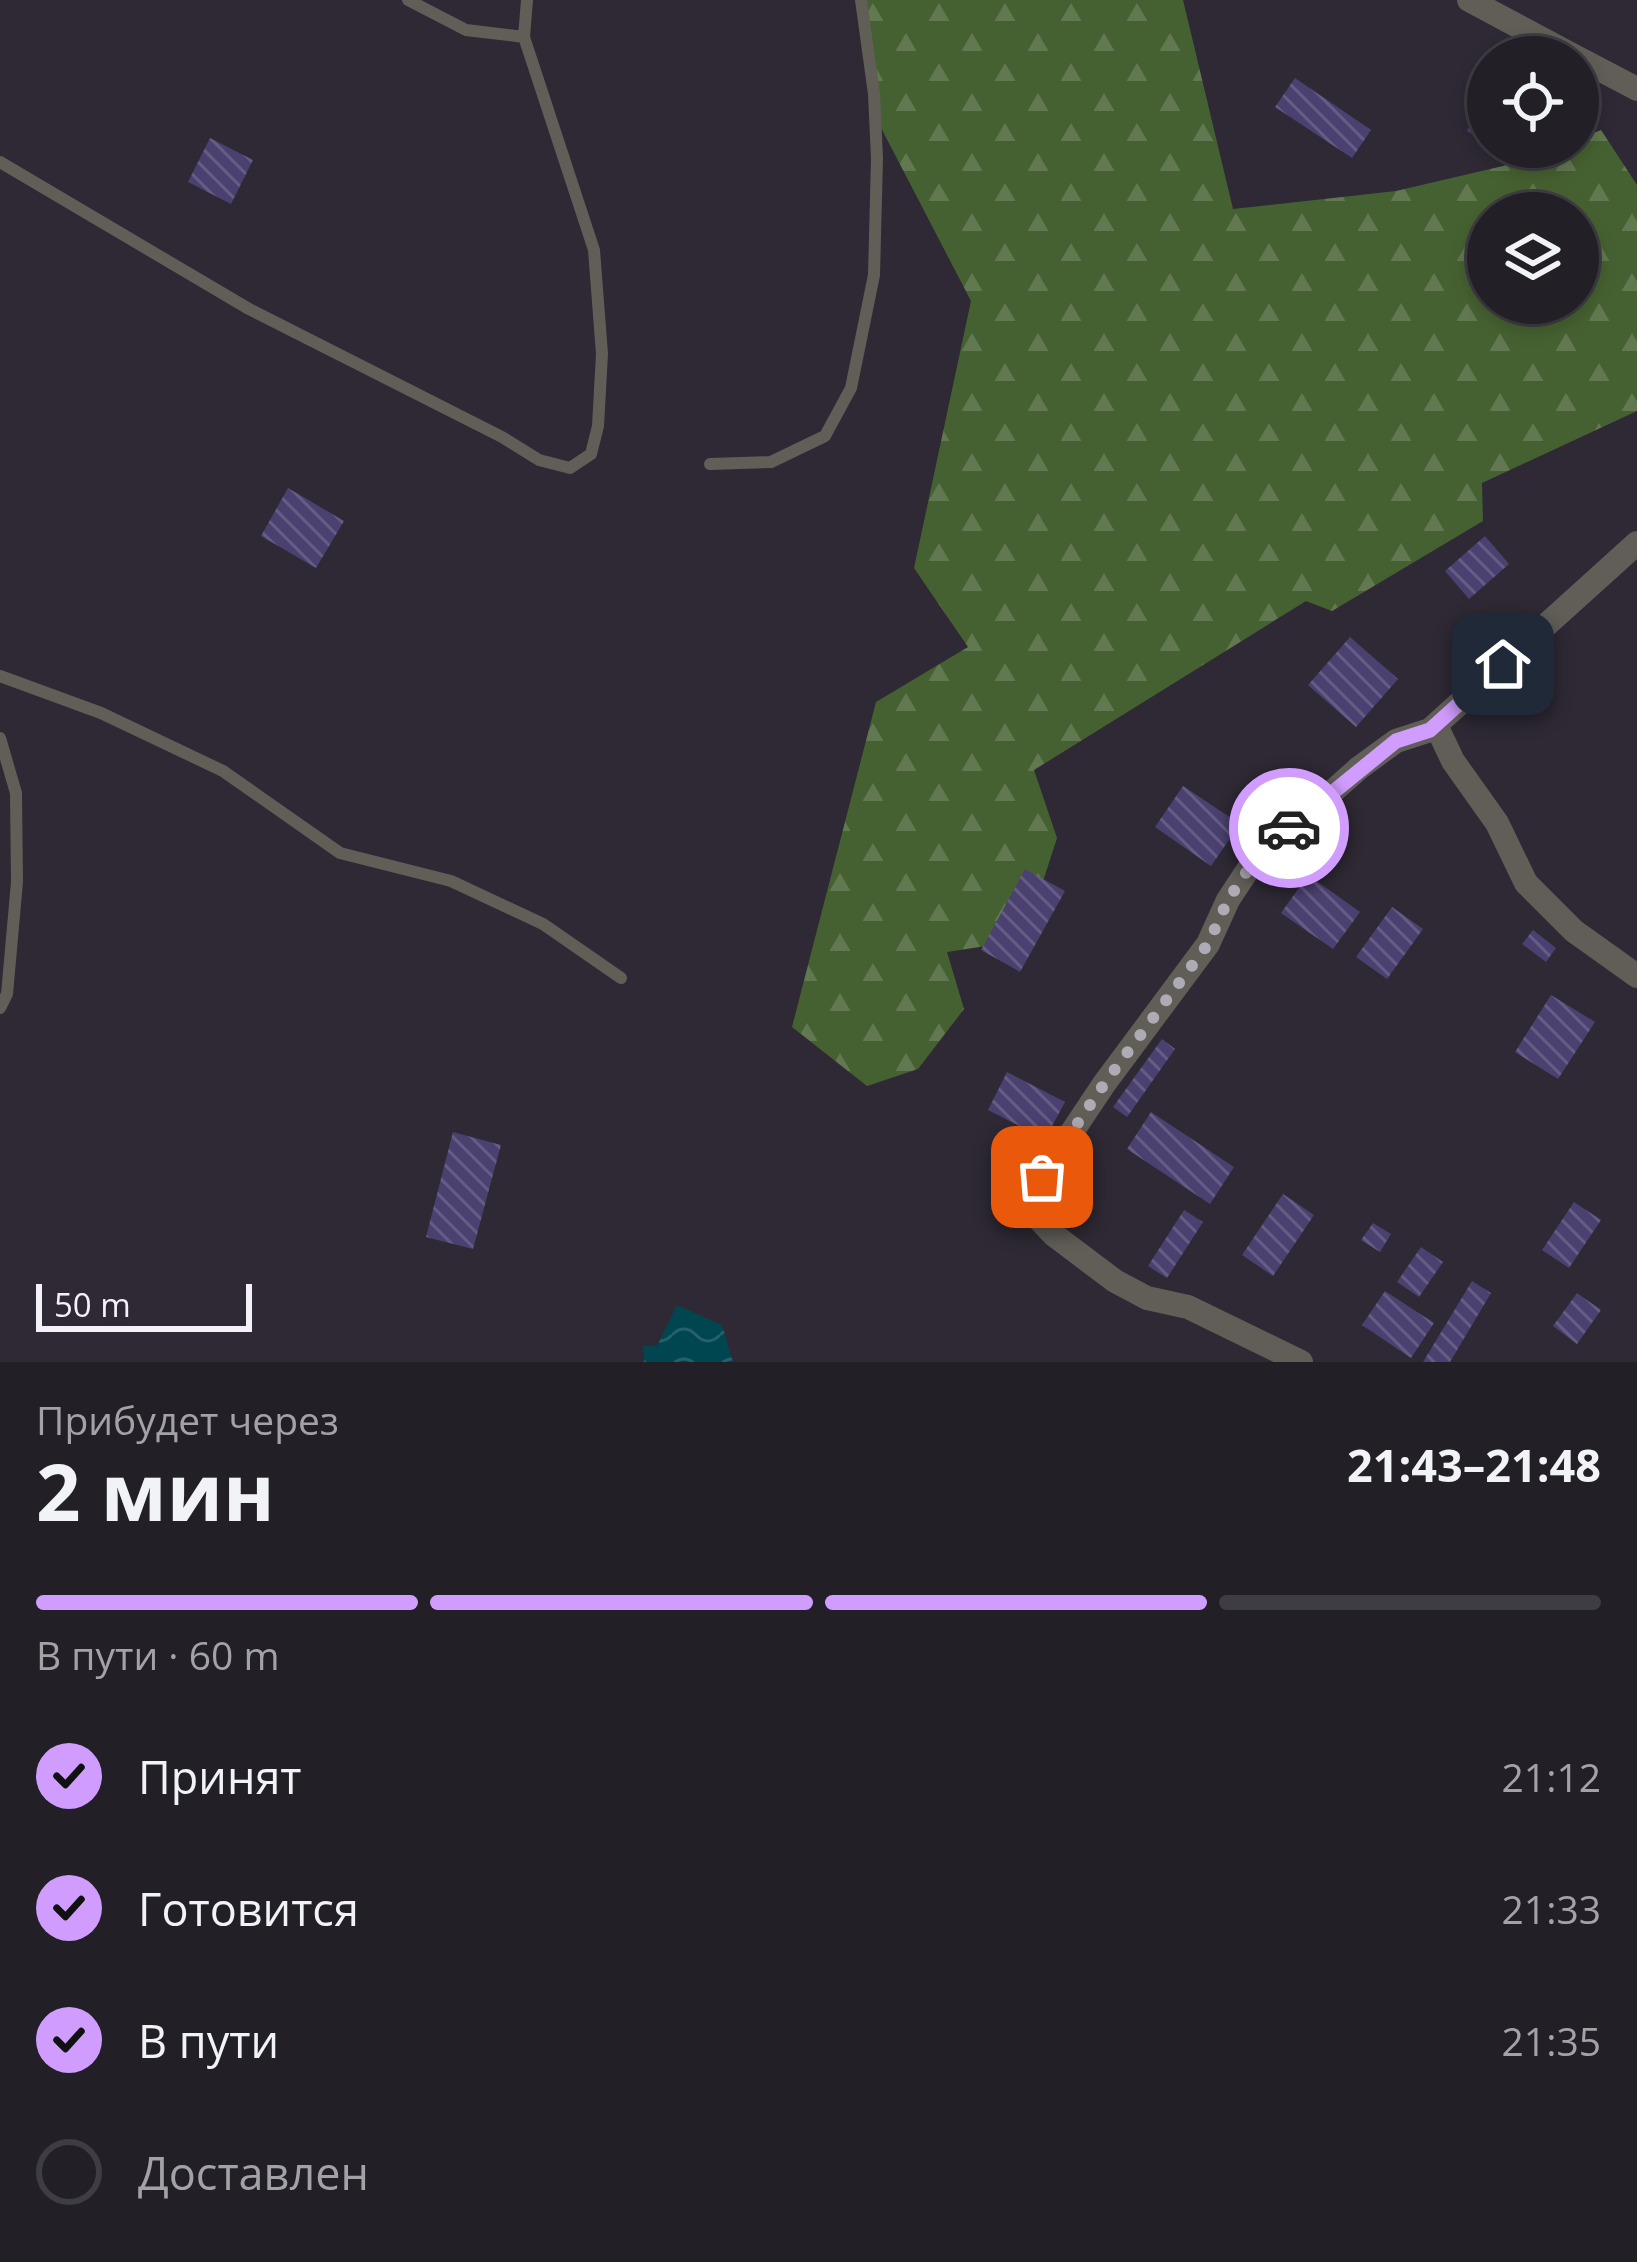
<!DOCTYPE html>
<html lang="ru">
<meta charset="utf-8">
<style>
body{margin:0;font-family:"Open Sans",sans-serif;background:#2e2c33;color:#f1f3f6;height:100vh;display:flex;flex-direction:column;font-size:45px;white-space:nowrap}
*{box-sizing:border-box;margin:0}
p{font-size:39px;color:#a2a2a7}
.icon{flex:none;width:66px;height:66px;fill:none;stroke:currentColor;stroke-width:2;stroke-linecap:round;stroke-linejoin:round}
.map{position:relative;height:1362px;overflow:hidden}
.drawer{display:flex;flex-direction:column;background:#221f27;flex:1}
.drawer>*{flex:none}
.fabs{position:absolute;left:1467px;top:36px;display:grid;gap:24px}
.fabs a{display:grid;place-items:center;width:132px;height:132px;border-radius:50%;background:#221f27;box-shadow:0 6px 18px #0003,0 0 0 3px #3f3d44;font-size:60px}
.scale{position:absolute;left:36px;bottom:30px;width:216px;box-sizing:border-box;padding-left:12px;border:6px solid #f5f1f9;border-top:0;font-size:33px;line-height:42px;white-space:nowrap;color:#f5f1f9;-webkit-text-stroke:9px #2e2934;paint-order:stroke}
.pin{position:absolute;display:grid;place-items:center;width:102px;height:102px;color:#fff;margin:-51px;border-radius:24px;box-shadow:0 6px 18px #0006}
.courier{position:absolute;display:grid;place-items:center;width:120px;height:120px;margin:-60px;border:9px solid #d09dff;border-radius:50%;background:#fff;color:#222;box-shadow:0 3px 15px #0007}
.overview em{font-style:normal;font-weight:700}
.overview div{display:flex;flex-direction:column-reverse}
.overview{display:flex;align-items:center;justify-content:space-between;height:204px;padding:0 36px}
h1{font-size:78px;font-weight:700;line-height:90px}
.bar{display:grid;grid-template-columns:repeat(4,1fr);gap:18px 12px;align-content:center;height:144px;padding:0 36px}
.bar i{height:15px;border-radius:9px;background:#3f3d44}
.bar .active{background:#d09dff}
.bar p{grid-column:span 4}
ol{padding:0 36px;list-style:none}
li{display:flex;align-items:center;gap:36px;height:132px}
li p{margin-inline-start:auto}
li .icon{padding:12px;border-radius:50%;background:#d09dff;color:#111;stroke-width:4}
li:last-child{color:#a2a2a7}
li i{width:66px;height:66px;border:6px solid #3f3d44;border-radius:50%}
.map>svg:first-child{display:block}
</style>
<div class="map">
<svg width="1637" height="1362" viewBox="0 0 1637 1362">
<defs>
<pattern id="forest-firs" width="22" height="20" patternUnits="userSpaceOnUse" patternTransform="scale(3)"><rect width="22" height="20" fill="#466131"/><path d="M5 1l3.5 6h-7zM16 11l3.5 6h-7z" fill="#617850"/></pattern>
<pattern id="water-waves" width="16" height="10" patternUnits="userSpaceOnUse" patternTransform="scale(3)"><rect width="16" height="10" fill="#004651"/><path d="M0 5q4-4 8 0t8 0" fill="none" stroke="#26616b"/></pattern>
<pattern id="building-back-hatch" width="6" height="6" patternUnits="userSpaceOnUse" patternTransform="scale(3)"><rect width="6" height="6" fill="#4b4171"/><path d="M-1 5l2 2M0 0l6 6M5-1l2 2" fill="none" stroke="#665d86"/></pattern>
</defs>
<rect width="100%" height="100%" fill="#2e2934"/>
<path fill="url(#forest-firs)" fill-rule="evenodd" d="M861,0H1183L1233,209L1396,191L1503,166L1555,147H1578V139L1601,130L1637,185V411L1482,483L1483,521L1332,611L1306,601L1034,770L1057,838L1024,940L947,952L964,1009L918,1069L867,1086L792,1027L876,702L968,647L914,568L971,301L878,122ZM1488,213H1578V303H1488Z"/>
<path fill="url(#water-waves)" d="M677,1305L722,1325L733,1362H644L643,1346H657Z"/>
<path fill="url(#building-back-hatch)" d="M1295,78L1371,130L1352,158L1275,107Z
M1488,91V142L1467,131Z
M210,138L253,160L231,204L188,182Z
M288,488L344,521L316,568L261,536Z
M1485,536L1509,564L1469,599L1445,571Z
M1350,637L1398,679L1356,727L1308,685Z
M1183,786L1240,824L1211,866L1155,827Z
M1025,869L1065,891L1020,972L981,950Z
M1308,875L1360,912L1333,949L1281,913Z
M1392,907L1423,929L1387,979L1356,957Z
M1533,930L1556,948L1546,962L1522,944Z
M1551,995L1595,1022L1558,1079L1515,1052Z
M1162,1039L1175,1049L1127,1117L1113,1107Z
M1007,1072L1065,1102L1045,1139L988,1110Z
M1151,1112L1234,1167L1210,1204L1127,1149Z
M453,1132L501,1145L473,1249L426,1237Z
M1283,1194L1314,1215L1273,1276L1242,1255Z
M1574,1202L1601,1220L1569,1268L1542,1250Z
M1184,1210L1203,1222L1167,1278L1148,1266Z
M1373,1223L1391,1234L1380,1252L1361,1240Z
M1421,1247L1443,1262L1419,1297L1397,1282Z
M1472,1281L1491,1293L1450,1362H1423Z
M1385,1291L1434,1323L1411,1358L1362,1325Z
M1577,1293L1601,1310L1577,1344L1553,1326Z"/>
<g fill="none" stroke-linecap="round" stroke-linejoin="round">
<path stroke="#615e58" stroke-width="12" d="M408,0L466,30L524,37
M0,162L249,309L502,437L539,460L570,468L591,454L598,426L602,354L594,250L524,37L527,0
M710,464L771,462L825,436L851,388L874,275L877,158L874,94L861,0
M0,676L101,713L223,771L340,853L451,881L543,924L621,978
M0,738L16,793L17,882L7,994L0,1008"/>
<path stroke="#615e58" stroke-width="24" d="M1469,0L1576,57
M1578,58L1637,89
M1436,725L1453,761L1497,823L1526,883L1574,931L1637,976
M1301,1362L1188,1307L1147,1298L1115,1281L1054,1235L1035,1215L1042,1177L1104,1084L1208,944L1228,900L1253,862L1359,768L1396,741L1430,730L1637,543"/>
</g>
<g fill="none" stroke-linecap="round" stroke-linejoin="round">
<path stroke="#afabb4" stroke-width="12" stroke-dasharray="0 21.6" d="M1042,1177L1104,1084L1208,944L1228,900L1253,862L1289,828"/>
<path stroke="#d09dff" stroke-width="15" d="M1289,828L1396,741L1430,730L1503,664"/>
</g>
</svg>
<div class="fabs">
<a><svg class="icon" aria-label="locate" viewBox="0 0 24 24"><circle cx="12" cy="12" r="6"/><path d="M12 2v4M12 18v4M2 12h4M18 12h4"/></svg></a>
<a><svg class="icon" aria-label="layers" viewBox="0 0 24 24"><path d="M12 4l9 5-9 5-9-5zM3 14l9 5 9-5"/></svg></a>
</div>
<div class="scale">50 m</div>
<div class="pin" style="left:1042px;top:1177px;background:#ea580c"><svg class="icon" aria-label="bag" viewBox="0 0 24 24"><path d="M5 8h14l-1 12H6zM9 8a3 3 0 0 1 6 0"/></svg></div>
<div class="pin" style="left:1503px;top:664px;background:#1f2937"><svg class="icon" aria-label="home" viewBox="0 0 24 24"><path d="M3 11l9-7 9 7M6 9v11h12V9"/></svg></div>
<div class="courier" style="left:1289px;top:828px"><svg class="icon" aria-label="car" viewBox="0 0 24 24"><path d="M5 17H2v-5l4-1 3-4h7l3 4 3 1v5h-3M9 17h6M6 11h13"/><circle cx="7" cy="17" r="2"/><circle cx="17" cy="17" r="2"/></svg></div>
</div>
<section class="drawer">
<div class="overview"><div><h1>2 мин</h1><p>Прибудет через</p></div><em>21:43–21:48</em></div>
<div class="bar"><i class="active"></i><i class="active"></i><i class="active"></i><i></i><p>В пути · 60 m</p></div>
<ol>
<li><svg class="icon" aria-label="check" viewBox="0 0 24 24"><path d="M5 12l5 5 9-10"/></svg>Принят<p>21:12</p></li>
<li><svg class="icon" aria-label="check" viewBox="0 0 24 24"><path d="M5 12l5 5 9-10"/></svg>Готовится<p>21:33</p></li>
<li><svg class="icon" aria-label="check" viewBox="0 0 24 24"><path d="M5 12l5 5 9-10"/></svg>В пути<p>21:35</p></li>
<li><i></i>Доставлен</li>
</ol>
</section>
